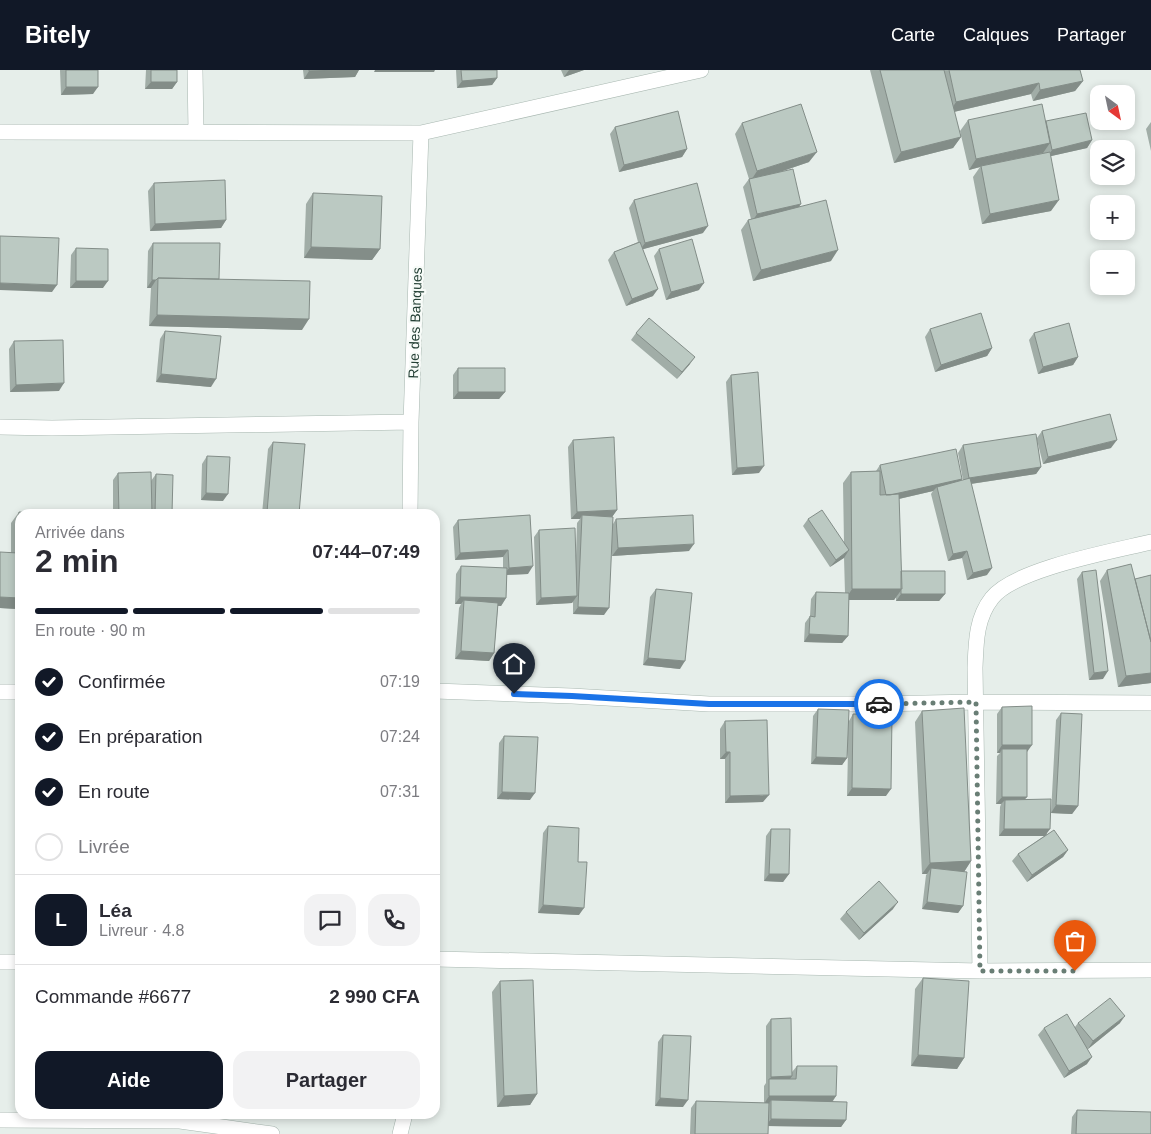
<!DOCTYPE html>
<html lang="fr">
<meta charset="utf-8">
<style>
body{margin:0;font-family:Helvetica,sans-serif;background:#f2f2f3;color:#2b2b33;height:100vh;display:flex;flex-direction:column;font-size:19px;white-space:nowrap}
*{box-sizing:border-box;margin:0}
p{font-size:16px;color:#7c7c81}
.icon{flex:none;width:28px;height:28px;fill:none;stroke:currentColor;stroke-width:2;stroke-linecap:round;stroke-linejoin:round}
.map{position:relative;flex:1;overflow:hidden}
.sheet{position:absolute;left:15px;top:439px;width:425px;height:610px;display:flex;flex-direction:column;background:#fff;border-radius:15px;box-shadow:0 2px 8px #0003}
.sheet>*{flex:none}
.needle{width:32px;rotate:147deg}
.controls{position:absolute;left:1090px;top:15px;display:grid;gap:10px}
.controls a{display:grid;place-items:center;width:45px;height:45px;border-radius:10px;background:#fff;box-shadow:0 2px 8px #0003;font-size:25px}
.pin{position:absolute;display:grid;place-items:center;width:42px;height:42px;color:#fff;margin:-51px -21px;border-radius:50% 50% 50% 0;rotate:-45deg;box-shadow:0 0 5px #0007}
.pin .icon{rotate:45deg}
.courier{position:absolute;display:grid;place-items:center;width:50px;height:50px;margin:-25px;border:4px solid #1a73e8;border-radius:50%;background:#fff;color:#222;box-shadow:0 1px 6px #0007}
.head em{font-style:normal;font-weight:700}
.head div{display:flex;flex-direction:column-reverse}
.head{display:flex;align-items:center;justify-content:space-between;height:85px;padding:0 20px}
h1{font-size:32px;font-weight:700;line-height:38px}
.bar{display:grid;grid-template-columns:repeat(4,1fr);gap:8px 5px;align-content:center;height:60px;padding:0 20px}
.bar i{height:6px;border-radius:4px;background:#e1e1e2}
.bar .current{background:#111827}
.bar p{grid-column:span 4}
.line{display:flex;align-items:center;gap:12px;padding:0 20px;border-top:1px solid #e1e1e2}
.line div{flex:1}
.round{display:grid;place-items:center;flex:none;width:52px;height:52px;border-radius:15px;background:#f2f2f3}
ol{padding:0 20px;list-style:none}
li{display:flex;align-items:center;gap:15px;height:55px}
li p{margin-inline-start:auto}
li .icon{padding:5px;border-radius:50%;background:#111827;color:#fff;stroke-width:4}
li:last-child{color:#7c7c81}
li i{width:28px;height:28px;border:2px solid #e1e1e2;border-radius:50%}
.primary-button{display:flex;gap:10px;margin-top:auto;padding:10px 20px}
.primary-button a{flex:1;height:58px;border-radius:15px;background:#111827;color:#fff;font-size:20px;font-weight:700;line-height:58px;text-align:center}
.primary-button a+a{background:#f2f2f3;color:#2b2b33}
header{display:flex;align-items:center;gap:30px;box-sizing:border-box;height:70px;padding:0 25px;background:#111827;color:#fff}
header strong{font-size:24px}
nav{display:flex;gap:28px;margin-inline-start:auto;font-size:18px}
.map>svg:first-child{display:block}
</style>
<header>
<strong>Bitely</strong>
<nav><a>Carte</a><a>Calques</a><a>Partager</a></nav>
</header>
<div class="map">
<svg width="1151" height="1064" viewBox="0 0 1151 1064">
<rect width="100%" height="100%" fill="#e6eeea"/>
<g fill="none" stroke-linecap="round" stroke-linejoin="round">
<g stroke="#a8b7b0" stroke-width="16">
<path id="minor" d="M195,0L196,62
M0,62L421,63L701,0
M0,357L52,358L411,352
M410,444L411,352L421,63
M435,621L572,626L709,634H874L976,632L1151,633
M0,622H20
M435,889L980,901L1151,900
M0,892H20
M980,901L975,598C976,573 976,548 992,528C1014,499 1114,481 1151,472
M0,1050L180,1051L272,1064
M400,1064L405,1044"/>
</g>
<use href="#minor" stroke="#fff" stroke-width="15"/>
</g>
<path fill="#a1ada7" d="M60,0H98L93,24L61,25Z
M146,0H177V12L172,19H145Z
M303,0H359L355,7L304,9Z
M456,0H497V8L492,15L457,18Z
M561,0H584L564,7Z
M870,0H1080L1083,11L1075,21L1033,31L1031,24L954,42L961,67L953,78L894,93Z
M968,50L1046,51L1092,70L1087,78L1051,86V141L982,154L973,107L980,97L969,100L960,61Z
M1151,52V81L1146,59Z
M742,53L809,92L780,102L831,191L753,211L741,160L748,150L751,149L743,117L749,109L735,64Z
M615,57L687,79L682,87L619,102L610,64Z
M154,113L226,150L221,158L150,161L148,121Z
M313,123L380,179L372,190L304,188L306,134Z
M634,130L703,163L643,179L653,226L626,236L608,190L614,182L638,172L629,138Z
M153,173L219,209L302,260L149,256L151,218H147L148,181Z
M76,178L103,218H70L71,185Z
M659,179L699,220L666,230L654,186Z
M930,259L992,278L987,286L935,302L925,267Z
M165,261L211,317L156,312L160,269Z
M636,263L690,294L677,309L631,270Z
M1034,263L1078,287L1073,295L1038,304L1029,270Z
M14,271L59,321L10,322L9,279Z
M458,298L505,322L499,329H453V305Z
M731,305L759,403L732,405L726,312Z
M1042,361L1111,378L1043,394L1037,370L1041,397L1036,404L971,414L987,505L967,510L962,488L948,491L931,424L933,421L899,429L901,501L945,524L939,531H896V527L894,530H849L848,566L842,573L804,572L805,553L810,546L811,529L816,522L845,523L844,487L830,497L803,456L808,449L844,473L843,413L851,402L876,401L880,395L962,409L961,411L963,410L958,383L963,375L1037,368Z
M573,370L617,440L612,447L613,454L616,449L689,481L612,486V476L604,545L573,544V531L572,533L536,535L534,467L539,460L576,485L577,453L580,449H571L568,377Z
M273,372L299,444H262L268,379Z
M207,386L223,431L201,430L202,394Z
M118,403L151,411L156,404L172,444H113V410Z
M19,442L20,444V535L17,539L0,538V483H11V453Z
M530,445L528,504L507,505L506,528L501,536H498L494,583L489,591L455,589L459,538L461,534H455L456,504L461,496L503,498V487L455,490L453,457L458,450Z
M1107,500L1135,509L1151,505V613L1118,617L1100,511Z
M1082,502L1103,609L1089,610L1077,509Z
M656,519L680,599L643,595L650,527Z
M1002,637L1027,682L1025,729L1047,764L1068,780L1063,787L1027,812L1012,791L1018,784L1044,766H999L1000,737L1001,734H996L997,686L1000,683H997V644Z
M818,639L849,651L853,644L886,726H847L848,681L847,688L842,695L811,694L813,646Z
M922,641L971,791L964,802L963,836L958,843L922,839L926,805L927,804H922L915,652Z
M1061,643L1078,736L1072,744L1051,743L1056,650Z
M725,651L763,732L725,733V689H720V659Z
M504,666L530,730L497,729L499,673Z
M548,756L578,792L579,845L538,843L543,763Z
M771,759L789,804L783,812L764,811L766,766Z
M893,839L859,870L840,849L846,842Z
M923,908L964,988L957,999L911,996L915,919Z
M500,911L537,1024L530,1035L497,1037L492,922Z
M771,949L792,1002L797,996L836,1026L833,1031L846,1050L841,1057L768,1056V1064H690L691,1038L696,1031L764,1033V1016L766,1013V956Z
M1078,953H1120L1088,979L1087,994L1064,1008L1038,965L1044,958L1075,957Z
M663,965L683,1037L655,1036L658,972Z
M1077,1040L1151,1064H1071L1072,1047Z"/>
<path fill="#838d88" d="M341,0H359L355,7L304,9L309,1Z
M375,0H435L434,2H374Z
M569,0H584L564,7Z
M497,8L492,15L457,18L462,11Z
M1083,11L1075,21L1033,31L1040,20Z
M151,12H177L172,19H145Z
M1039,13L1031,24L949,43L956,32Z
M66,17H98L93,24L61,25Z
M961,67L953,78L894,93L901,82Z
M1092,70L1087,78L1047,87L1052,80Z
M1050,73L1043,83L981,96L980,97L969,100L976,89Z
M687,79L682,87L619,102L624,95Z
M817,82L809,92L750,112L757,101Z
M1059,130L1051,141L982,154L990,144Z
M801,134L796,141L752,152L757,144Z
M226,150L221,158L150,161L155,154Z
M708,156L703,163L640,180L645,173Z
M311,177L380,179L372,190L304,188Z
M838,180L831,191L753,211L761,200Z
M152,210H156L151,218H147Z
M76,211H108L103,218H70Z
M0,213L57,215L52,222L0,220Z
M704,213L699,220L666,230L671,222Z
M658,219L653,226L626,236L632,229Z
M157,245L309,249L302,260L149,256Z
M992,278L987,286L935,302L941,295Z
M695,287L690,294L677,309L682,302Z
M1078,287L1073,295L1038,304L1043,297Z
M161,304L216,309L211,317L156,312Z
M64,313L59,321L10,322L16,315Z
M458,322H505L499,329H453Z
M1117,370L1111,378L1043,394L1048,387Z
M764,396L759,403L732,405L737,398Z
M1041,397L1036,404L963,415L969,408Z
M962,409L957,416L937,417L933,421L881,433L886,425Z
M206,423L228,424L223,431L201,430Z
M617,440L612,447L582,445L580,449H571L577,442Z
M267,442L293,444H265Z
M694,474L689,481L612,486L618,478Z
M508,480L503,487L455,490L460,483Z
M849,480L844,488L830,497L836,490Z
M967,481L962,488L948,491L953,484Z
M533,496L528,504L504,505L509,498Z
M992,498L987,505L967,510L973,503Z
M852,519H902L894,530H845Z
M901,524H945L939,531H896Z
M577,526L572,533L536,535L541,528Z
M0,527L20,528V535L17,539L0,538Z
M460,527L506,528L501,536L464,534V530L461,534H455Z
M578,537L609,538L604,545L573,544Z
M809,564L848,566L842,573L804,572Z
M461,581L494,583L489,591L455,589Z
M648,588L685,591L680,599L643,595Z
M1108,601L1103,609L1089,610L1094,603Z
M1151,603V613L1118,617L1126,606Z
M1002,675H1032L1027,682L1002,679L1000,683H997Z
M726,682H730L725,689H720Z
M816,687L847,688L842,695L811,694Z
M852,718L891,719L886,726H847Z
M502,722L535,723L530,730L497,729Z
M769,725L763,732L725,733L730,726Z
M1002,727H1027L1021,734L1005,730L1001,734H996Z
M1056,735L1078,736L1072,744L1051,743Z
M1004,759H1050L1045,766H999Z
M1068,780L1063,787L1027,812L1032,805Z
M971,791L964,802L931,798L927,804H922L930,793Z
M769,804H789L783,812L764,811Z
M898,832L893,839L859,870L864,863Z
M927,832L963,836L958,843L922,839Z
M543,835L584,838L579,845L538,843Z
M1125,946L1120,953L1088,979L1093,971Z
M918,985L964,988L957,999L911,996Z
M1092,987L1087,994L1064,1008L1069,1001Z
M792,1006L787,1014L769,1010L771,1007Z
M537,1024L530,1035L497,1037L504,1026Z
M769,1026H836L831,1033L771,1030L769,1034H764Z
M660,1028L688,1030L683,1037L655,1036Z
M771,1049L846,1050L841,1057L766,1056Z"/>
<path fill="#bbc9c2" stroke="#838d88" d="M66,0H98V17H66Z
M151,0H177V12H151Z
M309,0H341L309,1Z
M461,0H497V8L462,11Z
M880,0H944L961,67L901,82Z
M949,0H1080L1083,11L1040,20L1039,13L956,32Z
M801,34L817,82L757,101L742,53Z
M1042,34L1050,73L976,89L968,50Z
M678,41L687,79L624,95L615,57Z
M1086,43L1092,70L1052,80L1046,51Z
M1050,82L1059,130L990,144L981,96Z
M793,99L801,134L757,144L749,109Z
M225,110L226,150L155,154L154,113Z
M697,113L708,156L645,173L634,130Z
M313,123L382,126L380,179L311,177Z
M826,130L838,180L761,200L748,150Z
M0,166L59,168L57,215L0,213Z
M692,169L704,213L671,222L659,179Z
M640,172L658,219L632,229L614,182Z
M153,173H220L219,209L158,208L156,210H152Z
M76,178L108,179V211H76Z
M158,208L310,211L309,249L157,245Z
M981,243L992,278L941,295L930,259Z
M649,248L695,287L682,302L636,263Z
M1069,253L1078,287L1043,297L1034,263Z
M165,261L221,266L216,309L161,304Z
M63,270L64,313L16,315L14,271Z
M458,298H505V322H458Z
M758,302L764,396L737,398L731,305Z
M1110,344L1117,370L1048,387L1042,361Z
M1036,364L1041,397L969,408L963,375Z
M614,367L617,440L577,442L573,370Z
M273,372L305,374L299,444L267,442Z
M956,379L962,409L890,425H886L880,395Z
M207,386L230,387L228,424L206,423Z
M880,401V425L899,424L902,519H852L851,402Z
M151,402L152,444H119L118,403Z
M156,404L173,405L172,444H155Z
M970,408L992,498L973,503L967,481L953,484L937,417Z
M822,440L849,480L836,490L808,449Z
M19,442L77,444H20V528L0,527V482L18,483Z
M530,445L533,496L509,498L508,480L460,483L458,450Z
M582,445L613,447L609,538L578,537Z
M693,445L694,474L618,478L616,449Z
M575,458L577,526L541,528L539,460Z
M1131,494L1151,572V603L1126,606L1107,500Z
M461,496L507,498L506,528L460,527Z
M1096,500L1108,601L1094,603L1082,502Z
M901,501H945V524H901Z
M1151,505V572L1135,509Z
M656,519L692,523L685,591L648,588Z
M816,522L849,523L848,566L809,564L810,546L815,547Z
M464,530L498,533L494,583L461,581Z
M1032,636V675H1002V637Z
M964,638L971,791L930,793L922,641Z
M818,639L849,640L847,688L816,687Z
M1061,643L1082,644L1078,736L1056,735Z
M853,644L892,645L891,719L852,718Z
M767,650L769,725L730,726V682H726L725,651Z
M504,666L538,667L535,723L502,722Z
M1002,679H1027V727H1002Z
M1051,729L1050,759H1004L1005,730Z
M548,756L579,758L578,792H587L584,838L543,835Z
M771,759H790L789,804H769Z
M1054,760L1068,780L1032,805L1018,784Z
M931,798L967,802L963,836L927,832Z
M879,811L898,832L864,863L846,842Z
M923,908L969,911L964,988L918,985Z
M533,910L537,1024L504,1026L500,911Z
M1110,928L1125,946L1093,971L1078,953Z
M1067,944L1092,987L1069,1001L1044,958Z
M791,948L792,1006L771,1007V949Z
M663,965L691,966L688,1030L660,1028Z
M797,996H837L836,1026H769V1009H796Z
M771,1030L847,1032L846,1050L771,1049Z
M696,1031L769,1033L768,1064H695Z
M1077,1040L1151,1042V1064H1076Z"/>
<g fill="none" stroke-linecap="round" stroke-linejoin="round">
<path stroke="#697e75" stroke-width="5" stroke-dasharray="0 9" d="M879,634L976,632L980,901H1075"/>
<path stroke="#1a73e8" stroke-width="6" d="M514,624L572,626L709,634H879"/>
</g>
<g text-anchor="middle" stroke-width="4.5" stroke-linejoin="round" paint-order="stroke">
<g font-size="14" fill="#254136" stroke="#f7fbf8">
<text transform="translate(415 253) rotate(-88)" y="5">Rue des Banques</text>
</g>
</g>
</svg>
<div class="controls">
<a><svg class="needle" viewBox="-14 -14 28 28"><path d="M0-13l5 13h-10z" fill="#e53935"/><path d="M0 13l5-13h-10z" fill="#7c7c81"/></svg></a>
<a><svg class="icon" aria-label="layers" viewBox="0 0 24 24"><path d="M12 4l9 5-9 5-9-5zM3 14l9 5 9-5"/></svg></a>
<a>+</a>
<a>−</a>
</div>
<div class="pin" style="left:1075px;top:901px;background:#ea580c"><svg class="icon" aria-label="bag" viewBox="0 0 24 24"><path d="M5 8h14l-1 12H6zM9 8a3 3 0 0 1 6 0"/></svg></div>
<div class="pin" style="left:514px;top:624px;background:#1f2937"><svg class="icon" aria-label="home" viewBox="0 0 24 24"><path d="M3 11l9-7 9 7M6 9v11h12V9"/></svg></div>
<div class="courier" style="left:879px;top:634px"><svg class="icon" aria-label="car" viewBox="0 0 24 24"><path d="M5 17H2v-5l4-1 3-4h7l3 4 3 1v5h-3M9 17h6M6 11h13"/><circle cx="7" cy="17" r="2"/><circle cx="17" cy="17" r="2"/></svg></div>
<section class="sheet">
<div class="head"><div><h1>2 min</h1><p>Arrivée dans</p></div><em>07:44–07:49</em></div>
<div class="bar"><i class="current"></i><i class="current"></i><i class="current"></i><i></i><p>En route · 90 m</p></div>
<ol>
<li><svg class="icon" aria-label="check" viewBox="0 0 24 24"><path d="M5 12l5 5 9-10"/></svg>Confirmée<p>07:19</p></li>
<li><svg class="icon" aria-label="check" viewBox="0 0 24 24"><path d="M5 12l5 5 9-10"/></svg>En préparation<p>07:24</p></li>
<li><svg class="icon" aria-label="check" viewBox="0 0 24 24"><path d="M5 12l5 5 9-10"/></svg>En route<p>07:31</p></li>
<li><i></i>Livrée</li>
</ol>
<div class="line" style="height:90px"><b class="round" style="background:#111827;color:#fff">L</b><div><b>Léa</b><p>Livreur · 4.8</p></div><a class="round"><svg class="icon" aria-label="chat" viewBox="0 0 24 24"><path d="M4 5h16v11H9l-5 4z"/></svg></a><a class="round"><svg class="icon" aria-label="phone" viewBox="0 0 24 24"><path d="M5 4h4l2 5-3 2q2 4 5 5l2-3 5 2v4C11 20 4 13 5 4z"/></svg></a></div>
<div class="line" style="height:65px"><div>Commande #6677</div><b>2 990 CFA</b></div>
<div class="primary-button"><a>Aide</a><a>Partager</a></div>
</section>
</div>
